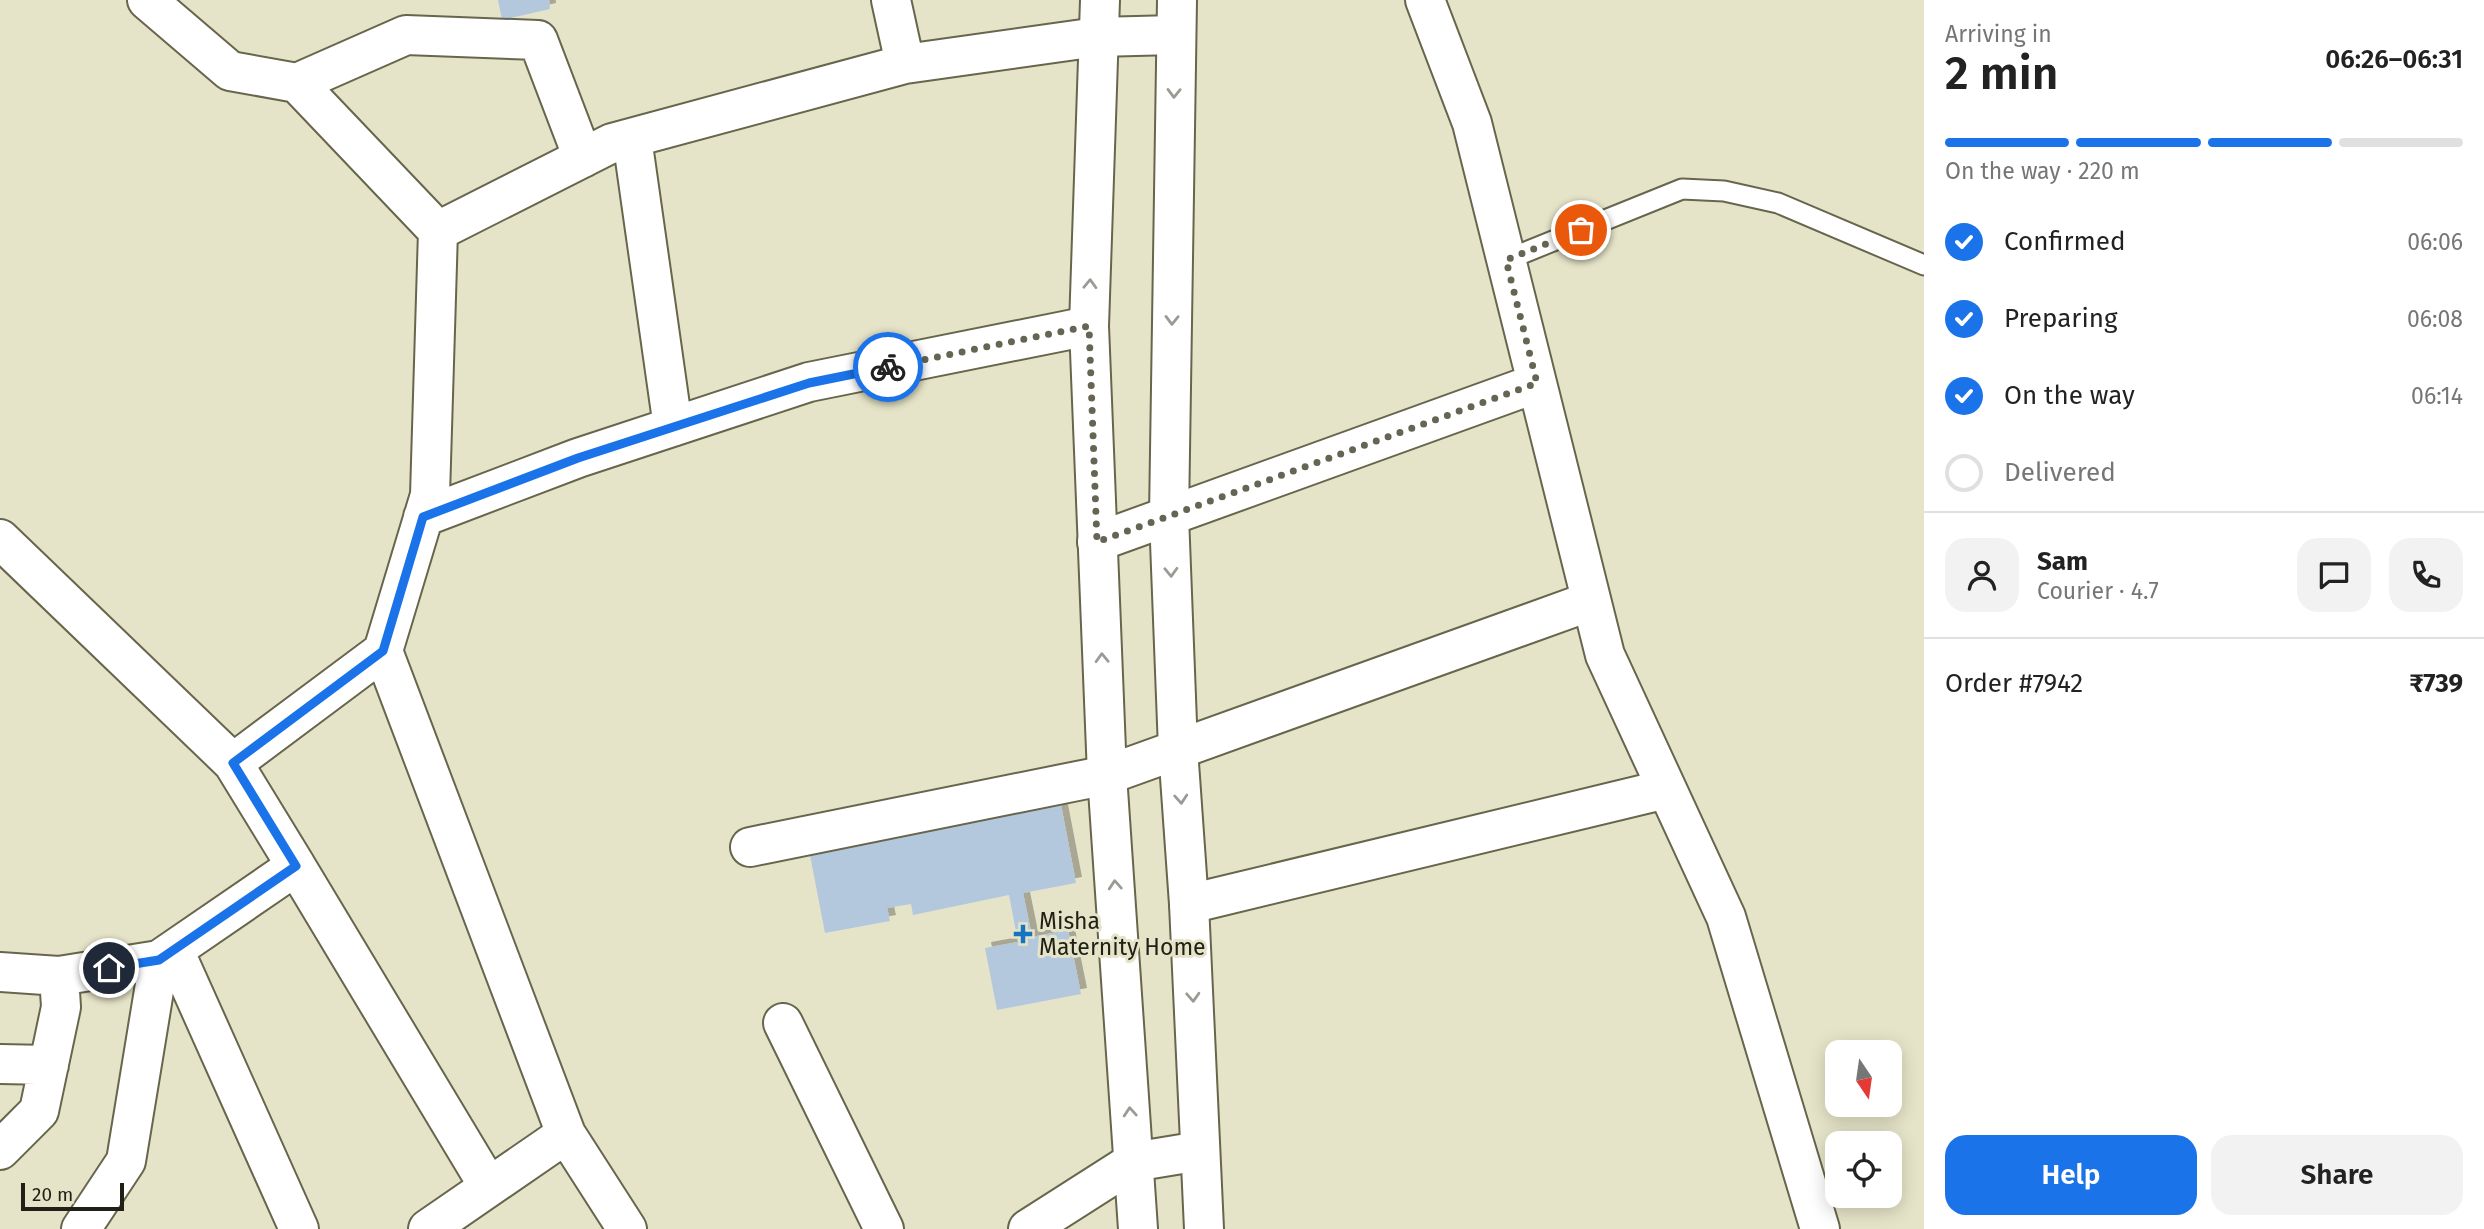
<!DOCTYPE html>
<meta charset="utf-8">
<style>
body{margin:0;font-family:"Fira Sans",sans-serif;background:#f2f2f2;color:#222;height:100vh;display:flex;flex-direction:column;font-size:26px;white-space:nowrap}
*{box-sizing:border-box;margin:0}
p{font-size:23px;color:#767676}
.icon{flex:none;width:38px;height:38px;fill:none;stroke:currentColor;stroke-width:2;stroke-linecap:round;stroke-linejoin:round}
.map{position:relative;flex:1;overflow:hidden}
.sheet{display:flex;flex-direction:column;background:#fff;width:560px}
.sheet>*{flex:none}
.needle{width:46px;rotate:167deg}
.buttons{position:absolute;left:1825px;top:1040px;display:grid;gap:14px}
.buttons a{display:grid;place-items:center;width:77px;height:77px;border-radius:14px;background:#fff;box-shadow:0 4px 18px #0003;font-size:35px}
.scale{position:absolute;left:21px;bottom:18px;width:103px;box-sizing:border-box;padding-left:7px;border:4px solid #212016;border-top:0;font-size:19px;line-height:24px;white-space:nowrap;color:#212016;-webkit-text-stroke:5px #e6e4c8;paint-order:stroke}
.pin{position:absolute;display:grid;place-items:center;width:60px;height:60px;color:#fff;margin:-30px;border:4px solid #fff;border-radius:50%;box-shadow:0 2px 7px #0007}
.courier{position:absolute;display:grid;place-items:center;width:70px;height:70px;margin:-35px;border:5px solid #1a73e8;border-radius:50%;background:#fff;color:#222;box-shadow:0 2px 9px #0007}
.headline em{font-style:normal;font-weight:600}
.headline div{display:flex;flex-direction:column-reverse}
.headline{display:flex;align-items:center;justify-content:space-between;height:119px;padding:0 21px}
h1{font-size:46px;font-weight:600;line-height:52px}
.bar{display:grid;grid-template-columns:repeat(4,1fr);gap:10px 7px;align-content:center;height:84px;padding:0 21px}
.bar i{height:9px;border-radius:5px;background:#e0e0e0}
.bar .selected{background:#1a73e8}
.bar p{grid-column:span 4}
.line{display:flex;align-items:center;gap:18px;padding:0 21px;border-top:2px solid #e0e0e0}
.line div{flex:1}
.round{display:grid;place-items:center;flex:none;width:74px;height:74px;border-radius:21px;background:#f2f2f2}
ol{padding:0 21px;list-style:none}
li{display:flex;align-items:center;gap:21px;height:77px}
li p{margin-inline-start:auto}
li .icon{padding:7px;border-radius:50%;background:#1a73e8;color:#fff;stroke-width:4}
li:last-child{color:#767676}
li i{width:38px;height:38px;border:4px solid #e0e0e0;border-radius:50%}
.button{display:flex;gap:14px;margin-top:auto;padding:14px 21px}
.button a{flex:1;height:80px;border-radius:21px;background:#1a73e8;color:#fff;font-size:28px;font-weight:600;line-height:80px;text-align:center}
.button a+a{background:#f2f2f2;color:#222}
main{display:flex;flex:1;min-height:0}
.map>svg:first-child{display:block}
</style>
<main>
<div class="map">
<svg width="1924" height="1229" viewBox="0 0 1924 1229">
<defs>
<filter id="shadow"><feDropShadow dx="6" dy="-6" stdDeviation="0" flood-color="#0004"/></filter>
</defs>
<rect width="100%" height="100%" fill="#e6e4c8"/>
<path fill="#b4c8dd" filter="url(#shadow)" d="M498,0H549L550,9L502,20Z
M1060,800L1076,883L1023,893L1032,937L1068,930L1081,994L997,1010L985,948L1018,942L1009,895L913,915L911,904L887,908L890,921L825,933L809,850Z"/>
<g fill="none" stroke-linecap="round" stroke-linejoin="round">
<g stroke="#67654c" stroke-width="23">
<path id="lane" d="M1506,260L1682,189L1724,191L1778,203L1924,265"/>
</g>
<g stroke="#67654c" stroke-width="42">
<path id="street" d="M147,0L230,71L297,83L406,35L538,40L583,158
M891,0L905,64
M1425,0L1472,123L1605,655L1726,917L1820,1229
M297,83L438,231
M632,138L673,427
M423,517L578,458L809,382L1089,326
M0,539L233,763
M1097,542L1537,383
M383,651L566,1134L428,1229
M750,847L1107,775L1591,601
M296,866L489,1187
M1189,904L1666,789
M174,950L299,1229
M0,972L59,976L61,1007L39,1111L0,1150
M59,976L159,960
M783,1023L884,1229
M0,1064L49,1065
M566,1134L627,1229
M81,1229L126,1161L159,960L296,866L233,763L383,651L430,495L438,231L612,143L905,64L1097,37L1175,35
M1028,1229L1133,1162L1200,1151"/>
</g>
<g stroke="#67654c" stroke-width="42">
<path id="secondary" d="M1100,0L1089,326L1107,775L1138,1229
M1177,0L1169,516L1178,749L1189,904L1204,1229"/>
</g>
<use href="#lane" stroke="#fff" stroke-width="19"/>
<use href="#street" stroke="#fff" stroke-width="38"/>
<use href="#secondary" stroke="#fff" stroke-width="38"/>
</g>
<defs><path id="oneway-chevron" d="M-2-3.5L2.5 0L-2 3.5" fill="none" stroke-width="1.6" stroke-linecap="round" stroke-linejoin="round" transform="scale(1.75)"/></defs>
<g stroke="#9b9b96">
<use href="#oneway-chevron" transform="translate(1174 93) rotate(91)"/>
<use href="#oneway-chevron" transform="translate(1090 284) rotate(-88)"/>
<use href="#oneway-chevron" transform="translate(1172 320) rotate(91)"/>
<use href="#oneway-chevron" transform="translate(1171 572) rotate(88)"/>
<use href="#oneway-chevron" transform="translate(1102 658) rotate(-92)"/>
<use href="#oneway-chevron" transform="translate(1181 799) rotate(86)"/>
<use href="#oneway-chevron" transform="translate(1115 885) rotate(-94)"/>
<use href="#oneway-chevron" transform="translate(1193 997) rotate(87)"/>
<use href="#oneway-chevron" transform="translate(1130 1112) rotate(-94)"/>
</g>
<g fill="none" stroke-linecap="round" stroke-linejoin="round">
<path stroke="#666554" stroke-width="7" stroke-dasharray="0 12.6" d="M888,367L1089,326L1097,542L1537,383L1506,260L1581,230"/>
<path stroke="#1a73e8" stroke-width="9" d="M109,968L159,960L296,866L233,763L383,651L423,517L578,458L809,383L888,367"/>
</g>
<path fill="#1674c0" stroke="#e6e4c8" stroke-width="2.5" d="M1019.5 923.5h7v7h7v7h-7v7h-7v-7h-7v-7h7z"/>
<g text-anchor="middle" stroke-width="6" stroke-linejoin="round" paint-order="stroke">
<g font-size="23" fill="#212016" stroke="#e6e4c8" text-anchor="start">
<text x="1039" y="929">Misha<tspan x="1039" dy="26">Maternity Home</tspan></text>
</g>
</g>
</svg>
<div class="buttons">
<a><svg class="needle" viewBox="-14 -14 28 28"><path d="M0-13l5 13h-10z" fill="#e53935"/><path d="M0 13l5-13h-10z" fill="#767676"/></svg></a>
<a><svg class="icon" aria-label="locate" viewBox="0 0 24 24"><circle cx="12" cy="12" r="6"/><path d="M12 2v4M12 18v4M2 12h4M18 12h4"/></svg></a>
</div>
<div class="scale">20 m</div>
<div class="pin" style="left:1581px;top:230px;background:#ea580c"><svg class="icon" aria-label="bag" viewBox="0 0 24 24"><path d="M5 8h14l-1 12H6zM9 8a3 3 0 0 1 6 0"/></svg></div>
<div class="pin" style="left:109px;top:968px;background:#1f2937"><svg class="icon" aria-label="home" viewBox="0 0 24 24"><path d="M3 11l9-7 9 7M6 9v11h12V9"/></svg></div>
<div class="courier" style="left:888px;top:367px"><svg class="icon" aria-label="bike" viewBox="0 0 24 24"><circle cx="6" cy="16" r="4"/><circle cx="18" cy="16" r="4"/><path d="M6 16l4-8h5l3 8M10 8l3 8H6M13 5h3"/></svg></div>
</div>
<section class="sheet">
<div class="headline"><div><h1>2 min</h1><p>Arriving in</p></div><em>06:26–06:31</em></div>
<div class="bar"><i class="selected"></i><i class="selected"></i><i class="selected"></i><i></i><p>On the way · 220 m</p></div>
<ol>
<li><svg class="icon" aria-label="check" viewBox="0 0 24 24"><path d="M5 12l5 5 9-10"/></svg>Confirmed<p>06:06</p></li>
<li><svg class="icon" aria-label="check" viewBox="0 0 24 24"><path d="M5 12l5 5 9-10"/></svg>Preparing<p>06:08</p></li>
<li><svg class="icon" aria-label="check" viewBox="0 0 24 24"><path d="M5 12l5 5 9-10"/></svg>On the way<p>06:14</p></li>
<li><i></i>Delivered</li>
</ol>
<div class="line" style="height:126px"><a class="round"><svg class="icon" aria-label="person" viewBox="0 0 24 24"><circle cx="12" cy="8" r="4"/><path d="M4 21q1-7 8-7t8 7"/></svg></a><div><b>Sam</b><p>Courier · 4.7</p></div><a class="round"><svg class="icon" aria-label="chat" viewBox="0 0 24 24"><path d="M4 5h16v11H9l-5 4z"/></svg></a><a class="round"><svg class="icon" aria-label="phone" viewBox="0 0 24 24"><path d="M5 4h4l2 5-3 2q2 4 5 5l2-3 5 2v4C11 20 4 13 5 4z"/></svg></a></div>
<div class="line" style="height:91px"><div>Order #7942</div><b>₹739</b></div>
<div class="button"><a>Help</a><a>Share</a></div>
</section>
</main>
